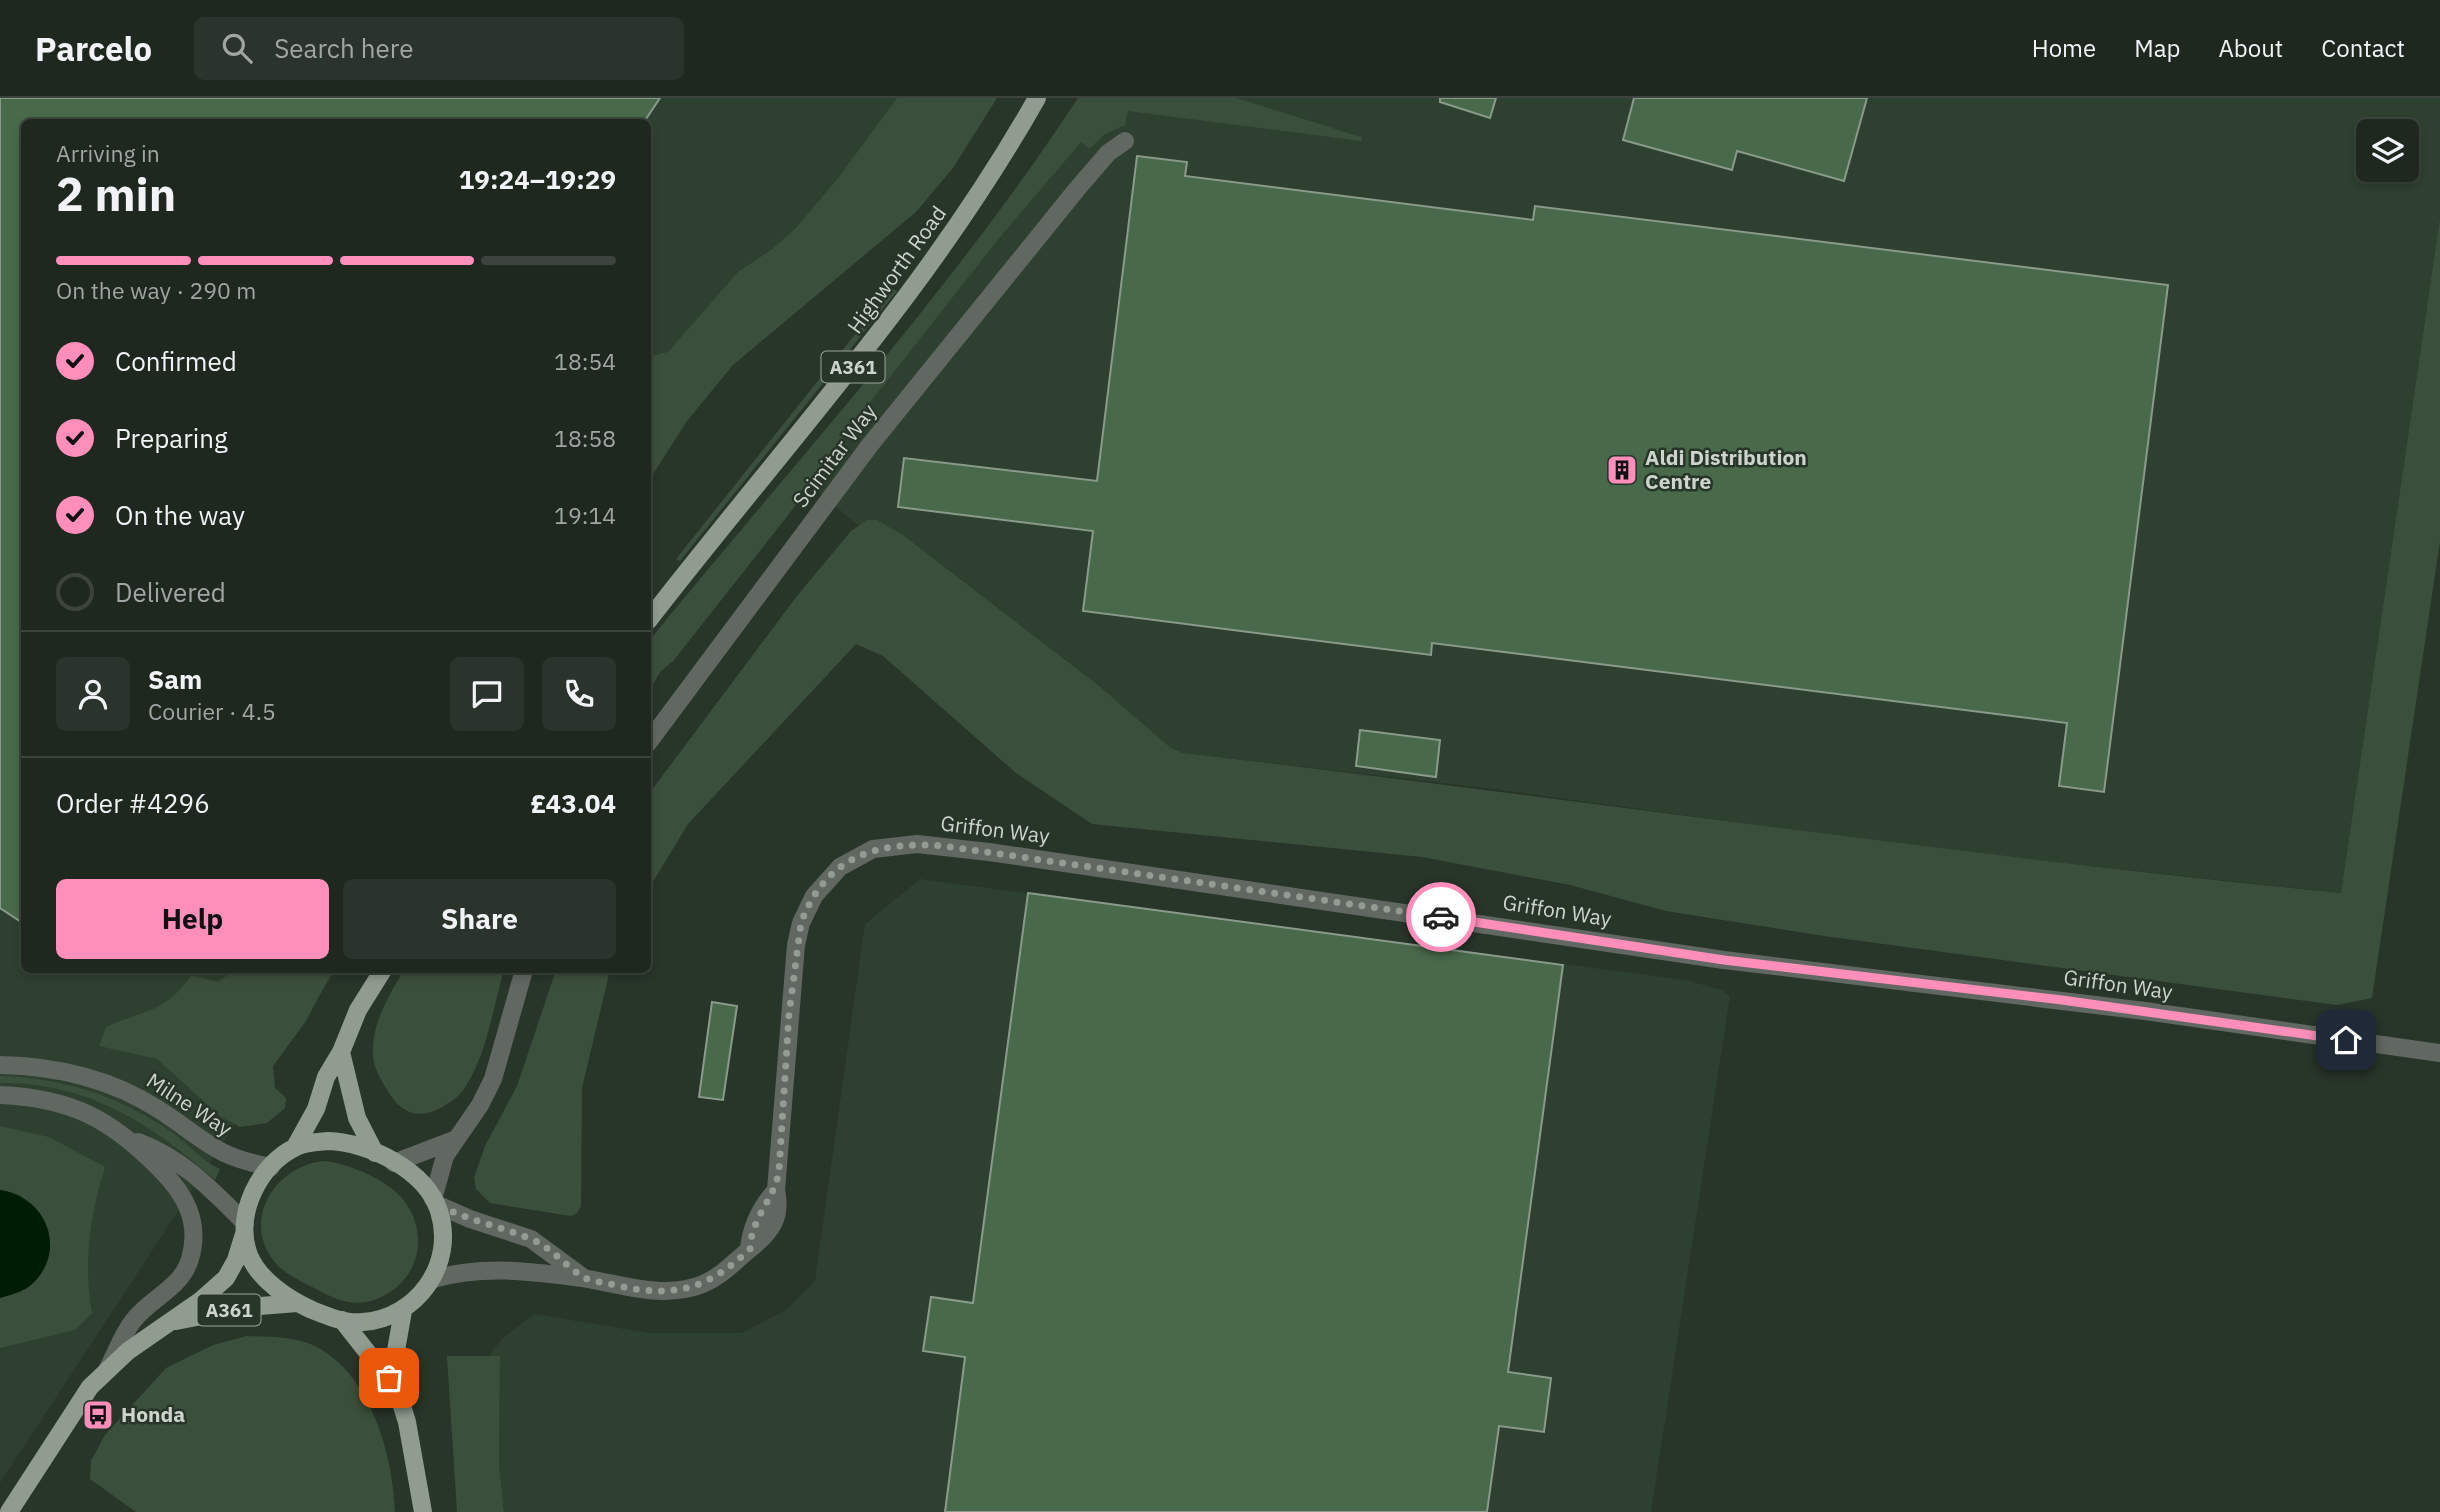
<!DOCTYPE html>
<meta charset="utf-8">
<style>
body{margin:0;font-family:"IBM Plex Sans",sans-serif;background:#2b342c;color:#f1f3f6;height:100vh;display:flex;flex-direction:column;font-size:26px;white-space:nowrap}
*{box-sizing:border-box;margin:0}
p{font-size:23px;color:#a1a6a4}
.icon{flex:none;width:38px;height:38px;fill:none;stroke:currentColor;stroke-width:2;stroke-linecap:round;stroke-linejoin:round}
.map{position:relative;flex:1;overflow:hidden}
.side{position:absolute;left:21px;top:21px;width:630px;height:854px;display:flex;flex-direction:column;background:#1e281f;border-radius:10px;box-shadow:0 4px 10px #0003,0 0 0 2px #3c443d}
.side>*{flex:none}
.fabs{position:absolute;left:2356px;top:21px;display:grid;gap:14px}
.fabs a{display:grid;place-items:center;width:63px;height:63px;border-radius:10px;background:#1e281f;box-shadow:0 4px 10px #0003,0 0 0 2px #3c443d;font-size:35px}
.pin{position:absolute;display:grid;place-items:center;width:60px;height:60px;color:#fff;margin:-30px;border-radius:14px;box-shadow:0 4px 10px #0006}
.courier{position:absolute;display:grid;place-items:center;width:70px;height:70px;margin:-35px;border:5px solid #ff8eba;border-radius:50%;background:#fff;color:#222;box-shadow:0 2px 9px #0007}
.overview em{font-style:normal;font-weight:800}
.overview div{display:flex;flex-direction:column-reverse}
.overview{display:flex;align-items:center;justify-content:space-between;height:119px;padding:0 35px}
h1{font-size:46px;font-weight:800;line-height:52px}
.bar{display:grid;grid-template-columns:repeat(4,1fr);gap:10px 7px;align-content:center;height:84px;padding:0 35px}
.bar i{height:9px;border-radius:5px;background:#3c443d}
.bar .active{background:#ff8eba}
.bar p{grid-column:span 4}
.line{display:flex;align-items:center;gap:18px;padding:0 35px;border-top:2px solid #3c443d}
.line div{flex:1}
.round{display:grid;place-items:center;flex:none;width:74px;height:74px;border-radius:10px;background:#2b342c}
ol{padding:0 35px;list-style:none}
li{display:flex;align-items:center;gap:21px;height:77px}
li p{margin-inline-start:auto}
li .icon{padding:7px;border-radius:50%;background:#ff8eba;color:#111;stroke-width:4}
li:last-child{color:#a1a6a4}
li i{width:38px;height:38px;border:4px solid #3c443d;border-radius:50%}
.primary-button{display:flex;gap:14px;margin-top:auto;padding:14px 35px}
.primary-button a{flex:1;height:80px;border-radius:10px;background:#ff8eba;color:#111;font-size:28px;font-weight:800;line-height:80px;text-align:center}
.primary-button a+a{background:#2b342c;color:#f1f3f6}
header{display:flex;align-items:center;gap:42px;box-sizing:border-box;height:98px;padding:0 35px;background:#1e281f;border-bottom:2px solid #3c443d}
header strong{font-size:33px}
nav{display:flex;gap:38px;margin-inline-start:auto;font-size:24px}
.search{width:490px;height:63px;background:#2b342c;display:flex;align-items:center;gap:18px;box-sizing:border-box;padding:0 24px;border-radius:10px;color:#a1a6a4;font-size:26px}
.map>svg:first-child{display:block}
</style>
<header>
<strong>Parcelo</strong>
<div class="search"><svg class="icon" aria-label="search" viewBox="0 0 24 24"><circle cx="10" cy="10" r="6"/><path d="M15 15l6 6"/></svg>Search here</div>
<nav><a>Home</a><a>Map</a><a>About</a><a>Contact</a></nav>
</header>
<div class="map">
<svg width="2440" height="1414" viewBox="0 0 2440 1414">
<rect width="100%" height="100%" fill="#283529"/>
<path fill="#2e402f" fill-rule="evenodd" d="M0,0H997L925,104L889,136L716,268L648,365V24H24V872H336L0,1385Z
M1087,0H2440V120L2341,795L1922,750L1493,691L1183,655L1171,650L1098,587L903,437L877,422L858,427L796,376ZM2368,33H2406V72H2368Z
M920,781L1686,882L1722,892L1730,898L1651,1414H504L499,1367L500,1258L488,1259L502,1241L534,1216L649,1235H742L786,1212L815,1183L865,826Z"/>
<path fill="#3b503c" d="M897,0H997L953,70L916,114L733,267L687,323L648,384V259L668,254L738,174L771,152L795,131L839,79Z
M1078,0H1236L1361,39L1362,43L1128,13L1125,27L1105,36L1089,51L1081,44L996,144L817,372L818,379L674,562L660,574L648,596V544C794,365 951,194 1078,0Z
M2440,120V443L2372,900L2337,907L1824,838L1666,813L1570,787L1422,759L1092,726L1016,675L883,558L856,546L688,726L648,792V697L797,498L851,433L867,422H877L903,437L1098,587L1171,650L1183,655C1569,700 1954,757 2341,795Z
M892,190L897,193L680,463L676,461Z
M234,872H333L306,923L273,968L275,990L286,1000L285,1010L267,1025L240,1029L221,1019L157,961L99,948L106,929C143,912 166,915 191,877L218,884Z
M404,872H504C493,909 487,955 466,988C460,998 451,1004 442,1009C413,1025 397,1011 383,985C378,976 373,967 373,956C372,924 389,898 404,872Z
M556,872H610L582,990L581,1108L577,1115L571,1118L490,1105L476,1091L474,1080L485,1048L517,988Z
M0,978C65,980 119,998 173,1035C189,1046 201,1063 220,1071L215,1082C152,1026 88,984 0,985Z
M0,1028L49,1039L105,1069C90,1118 83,1165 92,1215L75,1232L0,1250V1200L28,1190L21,1097L0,1092Z
M325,1063C349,1066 385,1081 401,1099C431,1133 420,1183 379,1200C357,1210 338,1203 318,1192C303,1184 285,1177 274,1163C240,1120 278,1066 325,1063Z
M247,1238C270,1239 296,1238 317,1249C371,1278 393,1357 395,1414H136L90,1381L91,1363L105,1337L166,1270L213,1247Z
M447,1258H500L499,1367L504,1414H457Z"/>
<path fill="#001d04" d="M0,1092C48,1099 68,1154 31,1187C23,1194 10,1197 0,1200Z"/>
<path fill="#49694b" stroke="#8a9a8b" stroke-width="2" d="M0,0H660L644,24H24V826L0,810Z
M1440,0H1496L1490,20L1440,4Z
M1634,0H1867L1844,83L1737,53L1732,72L1623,42Z
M1137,58L1187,64L1185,78L1533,122L1535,108L2168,187L2104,694L2059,688L2067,625L1432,545L1431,557L1083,513L1093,433L898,409L904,360L1097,383Z
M1360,632L1440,642L1436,679L1356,668Z
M1028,795L1563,867L1508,1274L1551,1280L1544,1334L1499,1328L1487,1414H945L965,1259L923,1253L931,1199L973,1205Z
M712,904L737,908L723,1002L699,999Z"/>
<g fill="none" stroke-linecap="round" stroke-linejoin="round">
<path stroke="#616761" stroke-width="18" d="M648,645L870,347L1077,91L1108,55L1125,43
M0,967C56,968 111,981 158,1011C205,1041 212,1058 271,1069
M0,997C71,1000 111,1021 160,1071C185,1096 201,1124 190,1161C181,1191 150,1200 133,1223C122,1237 116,1255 108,1270
M138,1044C183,1061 211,1091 245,1125
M394,1065L454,1042
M433,1101L445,1058L480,1007L493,981L524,872
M436,1106L470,1121L531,1141L584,1180
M749,1151C751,1128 760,1110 776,1092
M433,1181C483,1167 531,1173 582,1180C622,1186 663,1202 703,1186C722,1178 735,1163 750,1151C771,1134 782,1120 776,1092L796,847L801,825L814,798L840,769L873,751L917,746L989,754L1724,862L2145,913L2440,955"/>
<path stroke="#8f9c8f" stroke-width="18" d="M648,523C783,348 927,195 1037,0
M341,954L357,1020L375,1055
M328,1043C368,1044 426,1072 439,1113C456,1166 417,1220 363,1224C346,1226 327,1218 312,1212C288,1201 259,1182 249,1157C234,1117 259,1066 296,1049C306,1044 317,1044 328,1043Z
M295,1049L316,1011L326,979L341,954L358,912L383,872
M403,1213L395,1258L397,1292L407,1324L423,1414
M342,1222L397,1292
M176,1223L248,1209L297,1205
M9,1414L90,1289L128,1253L200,1203L226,1180L236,1162L244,1136"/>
</g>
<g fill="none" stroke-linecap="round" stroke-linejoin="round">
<path stroke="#939c93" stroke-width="7" stroke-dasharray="0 12.6" d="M389,1280L342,1222C408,1232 465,1171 436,1106C466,1122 500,1128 531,1141C551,1149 564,1167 583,1179C592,1184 608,1185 619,1188C675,1200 708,1191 750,1151C751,1120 774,1102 779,1073L789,916L801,825C826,757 878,743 944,748L1441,819"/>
<path stroke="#ff8eba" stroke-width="9" d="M1441,819L1724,862L2062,902L2346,942"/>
</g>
<defs>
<g id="building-square" transform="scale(1.575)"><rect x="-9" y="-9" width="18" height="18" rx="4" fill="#ff8eba" stroke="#283529"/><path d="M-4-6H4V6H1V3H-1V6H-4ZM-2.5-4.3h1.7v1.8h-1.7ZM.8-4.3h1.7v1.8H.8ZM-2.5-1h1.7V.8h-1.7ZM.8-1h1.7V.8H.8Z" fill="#111"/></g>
<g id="bus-square" transform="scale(1.575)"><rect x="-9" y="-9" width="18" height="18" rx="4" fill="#ff8eba" stroke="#283529"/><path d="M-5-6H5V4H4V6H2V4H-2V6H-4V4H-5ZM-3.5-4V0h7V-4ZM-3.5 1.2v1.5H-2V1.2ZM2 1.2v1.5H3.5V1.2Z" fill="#111"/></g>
</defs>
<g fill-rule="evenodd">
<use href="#building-square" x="1622" y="372"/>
<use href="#bus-square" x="98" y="1317"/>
</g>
<g text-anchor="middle" stroke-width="5" stroke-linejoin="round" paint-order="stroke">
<g fill="#283529" stroke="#9ba49b" stroke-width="2">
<rect x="821.5" y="253.5" width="63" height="31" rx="5"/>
<rect x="197.5" y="1196.5" width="63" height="31" rx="5"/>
</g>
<g font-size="19" font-weight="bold" fill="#ccd4cc">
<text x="853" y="276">A361</text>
<text x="229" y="1219">A361</text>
</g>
<g font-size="21" fill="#ccd4cc" stroke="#283529">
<text transform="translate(897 172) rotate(-54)" y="7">Highworth Road</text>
<text transform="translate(835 358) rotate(-53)" y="7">Scimitar Way</text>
<text transform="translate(995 732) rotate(7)" y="7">Griffon Way</text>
<text transform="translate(1557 813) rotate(9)" y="7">Griffon Way</text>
<text transform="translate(2118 887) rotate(8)" y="7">Griffon Way</text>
<text transform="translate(189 1007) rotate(33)" y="7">Milne Way</text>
</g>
<g font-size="21" font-weight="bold" fill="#ccd4cc" stroke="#283529" text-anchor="start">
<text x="1645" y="367">Aldi Distribution<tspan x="1645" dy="24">Centre</tspan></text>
<text x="121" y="1324">Honda</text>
</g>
</g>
</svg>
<div class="fabs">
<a><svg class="icon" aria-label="layers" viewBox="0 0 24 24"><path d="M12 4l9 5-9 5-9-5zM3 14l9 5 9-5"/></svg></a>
</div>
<div class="pin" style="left:389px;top:1280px;background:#ea580c"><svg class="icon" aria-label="bag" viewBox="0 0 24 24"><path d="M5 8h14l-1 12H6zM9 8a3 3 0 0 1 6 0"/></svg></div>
<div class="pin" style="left:2346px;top:942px;background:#1f2937"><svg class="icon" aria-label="home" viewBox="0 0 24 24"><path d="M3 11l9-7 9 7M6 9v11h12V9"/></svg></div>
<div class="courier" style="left:1441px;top:819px"><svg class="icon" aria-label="car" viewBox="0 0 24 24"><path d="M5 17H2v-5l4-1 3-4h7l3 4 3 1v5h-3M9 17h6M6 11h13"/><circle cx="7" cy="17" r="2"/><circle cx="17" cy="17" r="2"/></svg></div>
<section class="side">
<div class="overview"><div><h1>2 min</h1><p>Arriving in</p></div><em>19:24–19:29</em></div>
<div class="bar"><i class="active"></i><i class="active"></i><i class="active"></i><i></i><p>On the way · 290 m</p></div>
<ol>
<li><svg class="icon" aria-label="check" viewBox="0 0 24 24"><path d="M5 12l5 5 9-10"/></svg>Confirmed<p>18:54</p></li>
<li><svg class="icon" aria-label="check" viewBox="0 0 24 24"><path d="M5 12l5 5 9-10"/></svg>Preparing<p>18:58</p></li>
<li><svg class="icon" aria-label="check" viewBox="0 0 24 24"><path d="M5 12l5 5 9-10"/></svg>On the way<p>19:14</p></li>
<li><i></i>Delivered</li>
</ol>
<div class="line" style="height:126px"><a class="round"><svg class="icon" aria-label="person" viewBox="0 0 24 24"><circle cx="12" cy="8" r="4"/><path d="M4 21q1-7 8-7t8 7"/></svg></a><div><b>Sam</b><p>Courier · 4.5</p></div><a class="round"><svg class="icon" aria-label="chat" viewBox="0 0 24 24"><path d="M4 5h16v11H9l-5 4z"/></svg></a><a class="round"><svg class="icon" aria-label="phone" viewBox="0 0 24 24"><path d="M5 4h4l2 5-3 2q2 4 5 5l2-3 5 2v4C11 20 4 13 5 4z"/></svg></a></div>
<div class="line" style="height:91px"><div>Order #4296</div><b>£43.04</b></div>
<div class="primary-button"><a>Help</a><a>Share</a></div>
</section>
</div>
